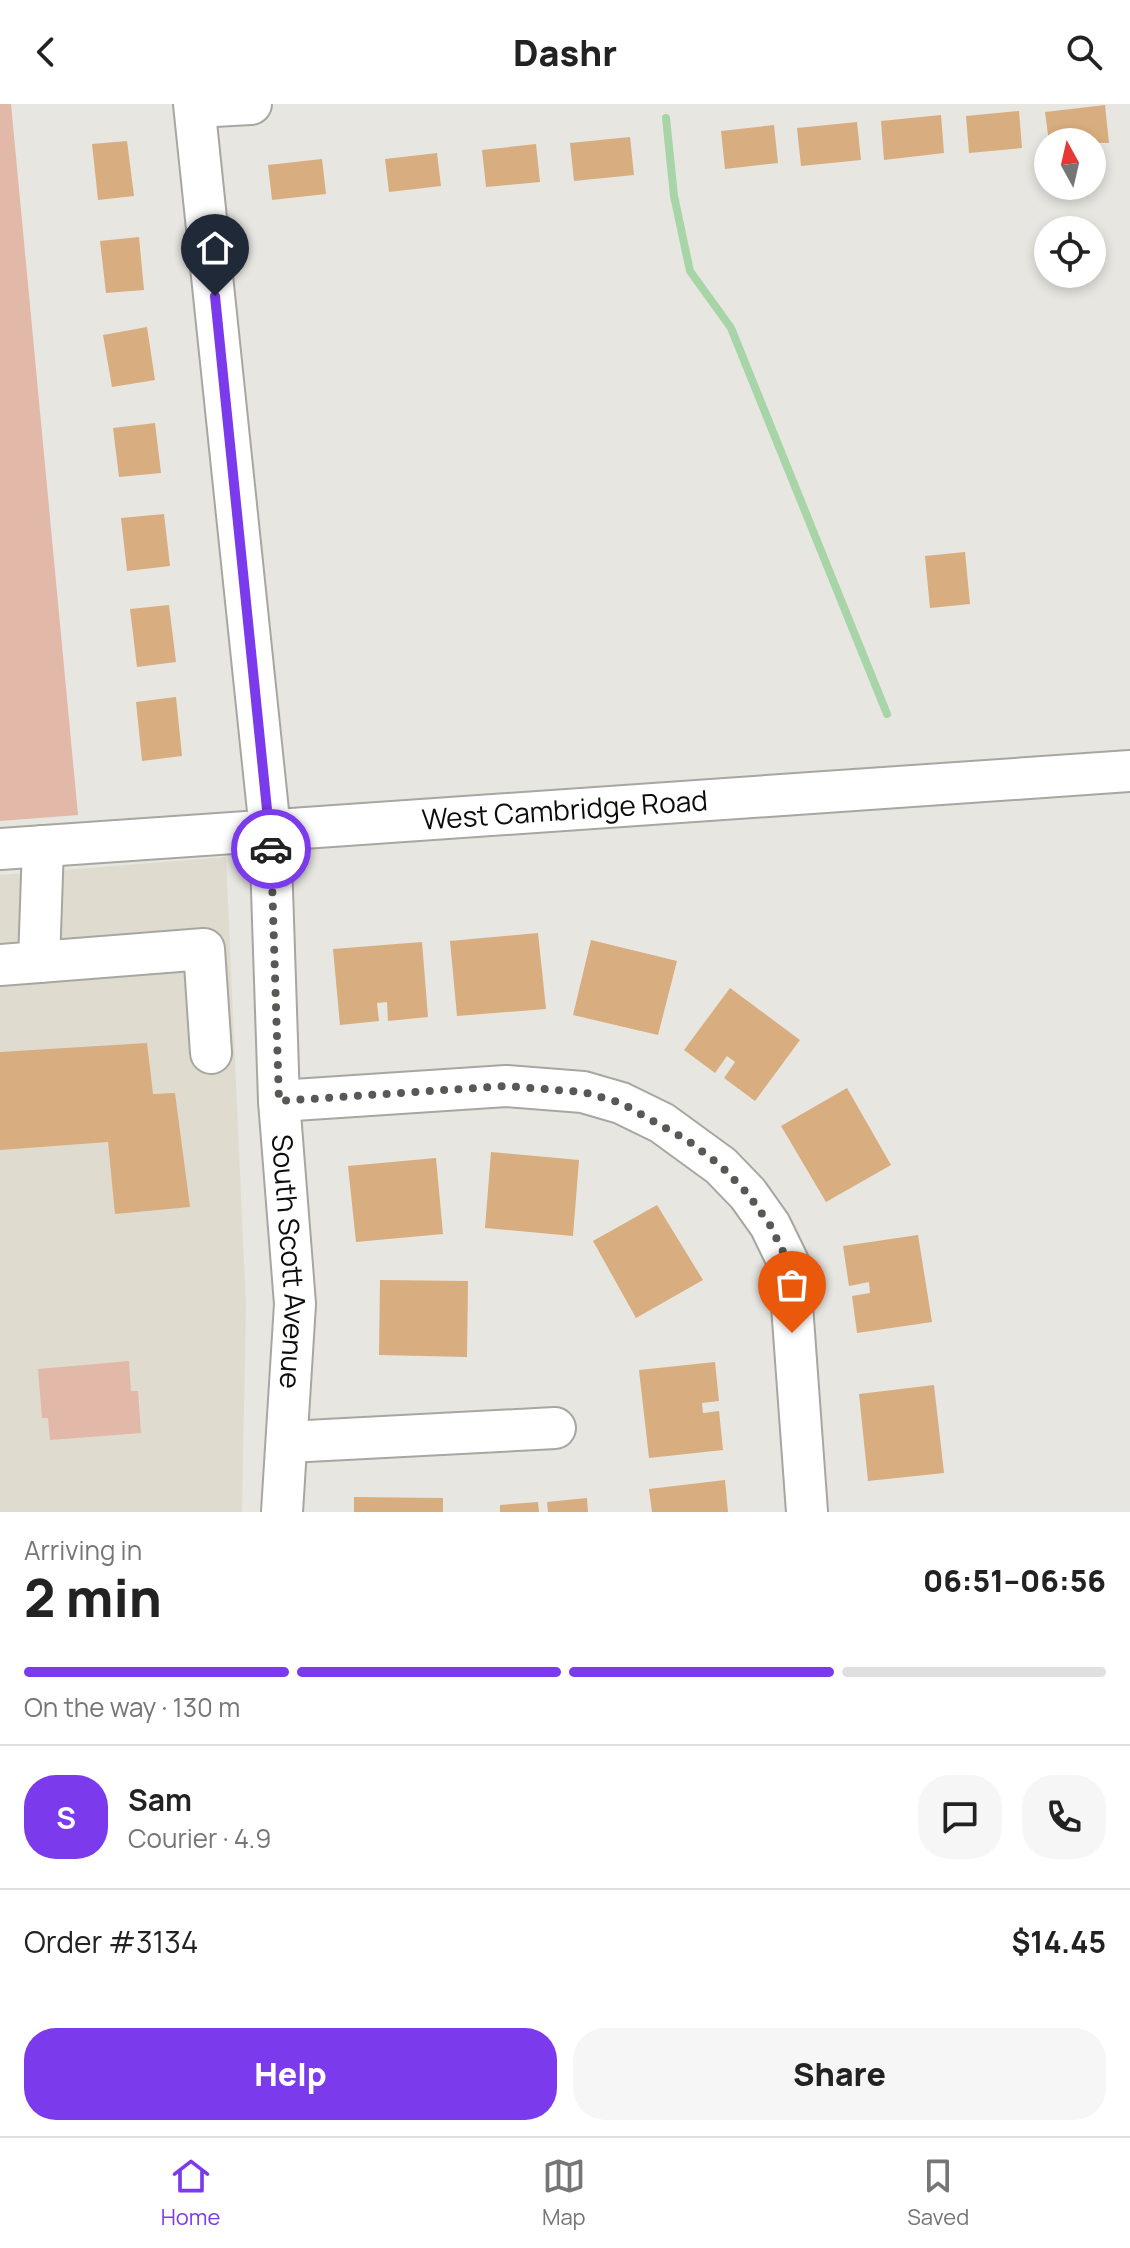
<!DOCTYPE html>
<meta charset="utf-8">
<style>
body{margin:0;font-family:Manrope,sans-serif;background:#f6f6f6;color:#222;height:100vh;display:flex;flex-direction:column;font-size:30px;white-space:nowrap}
*{box-sizing:border-box;margin:0}
p{font-size:26px;color:#767676}
.icon{flex:none;width:44px;height:44px;fill:none;stroke:currentColor;stroke-width:2;stroke-linecap:round;stroke-linejoin:round}
.map{position:relative;height:1408px;overflow:hidden}
.side{display:flex;flex-direction:column;background:#fff;flex:1}
.side>*{flex:none}
.needle{width:52px;rotate:352deg}
.tools{position:absolute;left:1034px;top:24px;display:grid;gap:16px}
.tools a{display:grid;place-items:center;width:72px;height:72px;border-radius:50%;background:#fff;box-shadow:0 4px 12px #0003;font-size:40px}
.pin{position:absolute;display:grid;place-items:center;width:68px;height:68px;color:#fff;margin:-82px -34px;border-radius:50% 50% 50% 0;rotate:-45deg;box-shadow:0 0 8px #0007}
.pin .icon{rotate:45deg}
.courier{position:absolute;display:grid;place-items:center;width:80px;height:80px;margin:-40px;border:6px solid #7c3aed;border-radius:50%;background:#fff;color:#222;box-shadow:0 2px 10px #0007}
.overview em{font-style:normal;font-weight:800}
.overview div{display:flex;flex-direction:column-reverse}
.overview{display:flex;align-items:center;justify-content:space-between;height:136px;padding:0 24px}
h1{font-size:52px;font-weight:800;line-height:60px}
.bar{display:grid;grid-template-columns:repeat(4,1fr);gap:12px 8px;align-content:center;height:96px;padding:0 24px}
.bar i{height:10px;border-radius:6px;background:#e0e0e0}
.bar .current{background:#7c3aed}
.bar p{grid-column:span 4}
.line{display:flex;align-items:center;gap:20px;padding:0 24px;border-top:2px solid #e0e0e0}
.line div{flex:1}
.round{display:grid;place-items:center;flex:none;width:84px;height:84px;border-radius:32px;background:#f6f6f6}
.action{display:flex;gap:16px;margin-top:auto;padding:16px 24px}
.action a{flex:1;height:92px;border-radius:32px;background:#7c3aed;color:#fff;font-size:32px;font-weight:800;line-height:92px;text-align:center}
.action a+a{background:#f6f6f6;color:#222}
header{display:flex;justify-content:space-between;align-items:center;height:104px;padding:0 24px;background:#fff;font-size:36px;font-weight:800}
.tabs{display:flex;justify-content:space-around;align-items:center;height:112px;border-top:2px solid #e0e0e0;background:#fff;font-size:22px;color:#767676}
.tabs a{display:grid;justify-items:center;gap:4px}
.tabs .current{color:#7c3aed}
.map>svg:first-child{display:block}
</style>
<header><svg class="icon" aria-label="back" viewBox="0 0 24 24"><path d="M15 5l-7 7 7 7"/></svg>Dashr<svg class="icon" aria-label="search" viewBox="0 0 24 24"><circle cx="10" cy="10" r="6"/><path d="M15 15l6 6"/></svg></header>
<div class="map">
<svg width="1130" height="1408" viewBox="0 0 1130 1408">
<rect width="100%" height="100%" fill="#e8e6e1"/>
<path fill="#dfdccf" d="M226,753L246,1203L242,1408H0V771Z"/>
<path fill="#e2b8a8" d="M0,0H11L78,711L0,717Z
M129,1257L131,1287H138L141,1329L50,1336L48,1314H42L38,1265Z"/>
<g fill="none" stroke-linecap="round" stroke-linejoin="round">
<path stroke="#a7d5a8" stroke-width="8" d="M666,14L674,92L690,167L731,224L887,610"/>
</g>
<path fill="#d8ad7f" d="M1105,1L1109,39L1049,38L1045,8Z
M1019,7L1022,44L969,49L966,12Z
M941,11L944,49L884,56L881,17Z
M857,18L861,56L801,62L797,24Z
M774,21L778,59L725,65L721,27Z
M630,33L634,71L574,77L570,39Z
M127,37L134,92L98,96L92,40Z
M536,40L540,78L486,83L482,46Z
M437,49L441,82L389,88L385,55Z
M322,55L326,90L272,96L268,61Z
M139,133L144,186L106,189L100,137Z
M147,223L155,276L112,283L103,231Z
M155,319L161,369L119,373L113,324Z
M164,410L170,462L127,467L121,414Z
M965,448L970,500L930,504L925,452Z
M169,501L176,558L137,563L130,505Z
M176,593L182,652L142,657L136,598Z
M538,829L546,905L457,912L450,837Z
M591,836L677,857L658,931L573,911Z
M422,838L428,913L388,917L387,898L377,899L379,917L340,921L333,845Z
M730,884L800,936L755,997L724,974L735,958L727,952L715,969L684,946Z
M147,939L153,990L175,989L190,1103L115,1110L108,1038L0,1046V948Z
M847,984L891,1061L826,1098L781,1022Z
M491,1048L579,1056L573,1132L485,1124Z
M436,1054L443,1130L356,1138L348,1062Z
M657,1101L703,1176L636,1214L593,1137Z
M918,1131L932,1218L857,1229L852,1192L870,1189L869,1178L849,1182L843,1142Z
M380,1176L468,1177L467,1253L379,1251Z
M715,1258L719,1297L702,1299L703,1309L719,1307L723,1346L649,1354L639,1266Z
M934,1281L944,1369L868,1377L859,1290Z
M725,1376L728,1408H652L649,1385Z
M354,1393L443,1394V1408H354Z
M587,1394L588,1408H548L547,1398Z
M538,1398L539,1408H500V1401Z"/>
<g fill="none" stroke-linecap="round" stroke-linejoin="round">
<g stroke="#a7a6a1" stroke-width="44">
<g id="minor">
<path id="s1" d="M194,0L270,726L279,997L295,1200L282,1408"/>
<path d="M195,3L251,0"/>
<path id="s2" d="M0,745L1130,667"/>
<path d="M39,858L204,845L211,949"/>
<path d="M0,861L39,858L43,742"/>
<path d="M279,997L506,982L583,988L621,999L662,1019L721,1062L748,1090L770,1121L789,1160L807,1408"/>
<path d="M288,1338L555,1324"/>
</g>
</g>
<use href="#minor" stroke="#fff" stroke-width="40"/>
</g>
<g fill="none" stroke-linecap="round" stroke-linejoin="round">
<path stroke="#595855" stroke-width="8" stroke-dasharray="0 14.4" d="M271,745L279,997L506,982L583,988L621,999L687,1036L721,1062L748,1090L770,1121L789,1160L792,1229"/>
<path stroke="#7c3aed" stroke-width="10" d="M215,192L271,745"/>
</g>
<g text-anchor="middle" stroke-width="6" stroke-linejoin="round" paint-order="stroke">
<g font-size="28" fill="#0c0c0a" stroke="#f5f4ee">
<text dy="10" stroke="none"><textPath href="#s2" startOffset="566">West Cambridge Road</textPath></text>
<text dy="10" stroke="none"><textPath href="#s1" startOffset="1162">South Scott Avenue</textPath></text>
</g>
</g>
</svg>
<div class="tools">
<a><svg class="needle" viewBox="-14 -14 28 28"><path d="M0-13l5 13h-10z" fill="#e53935"/><path d="M0 13l5-13h-10z" fill="#767676"/></svg></a>
<a><svg class="icon" aria-label="locate" viewBox="0 0 24 24"><circle cx="12" cy="12" r="6"/><path d="M12 2v4M12 18v4M2 12h4M18 12h4"/></svg></a>
</div>
<div class="pin" style="left:792px;top:1229px;background:#ea580c"><svg class="icon" aria-label="bag" viewBox="0 0 24 24"><path d="M5 8h14l-1 12H6zM9 8a3 3 0 0 1 6 0"/></svg></div>
<div class="pin" style="left:215px;top:192px;background:#1f2937"><svg class="icon" aria-label="home" viewBox="0 0 24 24"><path d="M3 11l9-7 9 7M6 9v11h12V9"/></svg></div>
<div class="courier" style="left:271px;top:745px"><svg class="icon" aria-label="car" viewBox="0 0 24 24"><path d="M5 17H2v-5l4-1 3-4h7l3 4 3 1v5h-3M9 17h6M6 11h13"/><circle cx="7" cy="17" r="2"/><circle cx="17" cy="17" r="2"/></svg></div>
</div>
<section class="side">
<div class="overview"><div><h1>2 min</h1><p>Arriving in</p></div><em>06:51–06:56</em></div>
<div class="bar"><i class="current"></i><i class="current"></i><i class="current"></i><i></i><p>On the way · 130 m</p></div>
<div class="line" style="height:144px"><b class="round" style="background:#7c3aed;color:#fff">S</b><div><b>Sam</b><p>Courier · 4.9</p></div><a class="round"><svg class="icon" aria-label="chat" viewBox="0 0 24 24"><path d="M4 5h16v11H9l-5 4z"/></svg></a><a class="round"><svg class="icon" aria-label="phone" viewBox="0 0 24 24"><path d="M5 4h4l2 5-3 2q2 4 5 5l2-3 5 2v4C11 20 4 13 5 4z"/></svg></a></div>
<div class="line" style="height:104px"><div>Order #3134</div><b>$14.45</b></div>
<div class="action"><a>Help</a><a>Share</a></div>
</section>
<nav class="tabs">
<a class="current"><svg class="icon" aria-label="home" viewBox="0 0 24 24"><path d="M3 11l9-7 9 7M6 9v11h12V9"/></svg>Home</a>
<a><svg class="icon" aria-label="map" viewBox="0 0 24 24"><path d="M3 6l6-2 6 2 6-2v14l-6 2-6-2-6 2zM9 4v14M15 6v14"/></svg>Map</a>
<a><svg class="icon" aria-label="saved" viewBox="0 0 24 24"><path d="M7 4h10v16l-5-4-5 4z"/></svg>Saved</a>
</nav>
